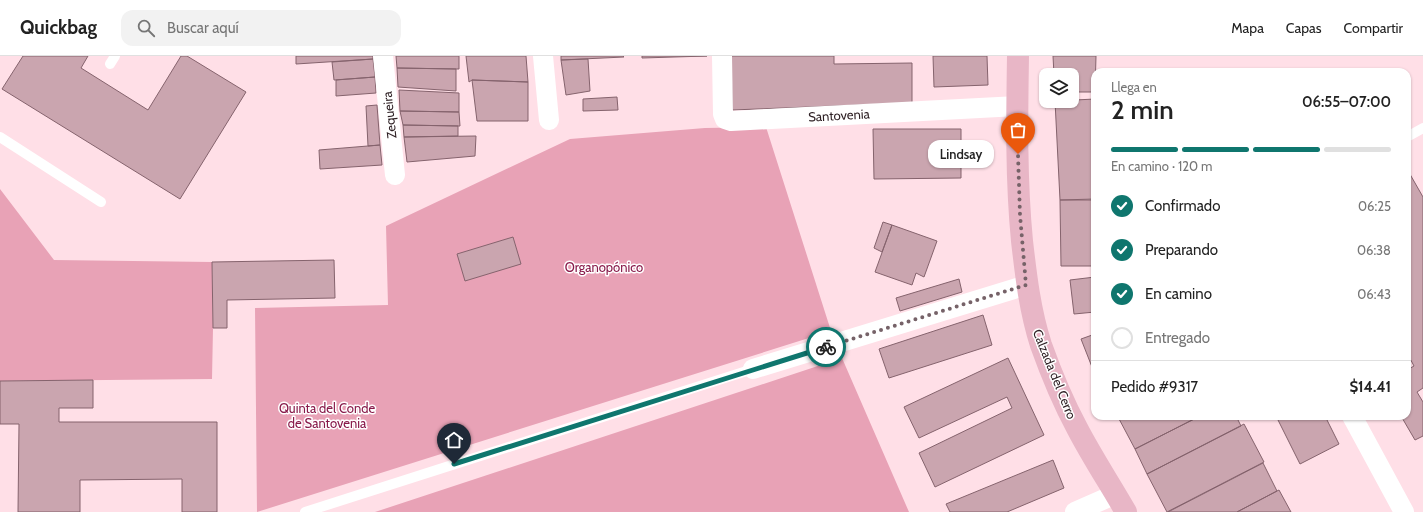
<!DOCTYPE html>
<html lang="es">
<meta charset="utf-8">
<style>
body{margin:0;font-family:Cabin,sans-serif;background:#f2f2f2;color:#222;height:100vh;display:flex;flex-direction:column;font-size:15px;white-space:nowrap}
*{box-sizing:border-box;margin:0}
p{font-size:13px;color:#767676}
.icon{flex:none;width:22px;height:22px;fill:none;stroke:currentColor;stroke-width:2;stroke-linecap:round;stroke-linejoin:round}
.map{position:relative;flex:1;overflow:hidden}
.side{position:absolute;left:1091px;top:12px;width:320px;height:352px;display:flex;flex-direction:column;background:#fff;border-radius:12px;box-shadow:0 1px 3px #0004}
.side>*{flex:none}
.tools{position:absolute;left:1039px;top:12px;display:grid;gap:8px}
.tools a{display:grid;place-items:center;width:40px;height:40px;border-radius:8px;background:#fff;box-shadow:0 1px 3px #0004;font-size:20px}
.pin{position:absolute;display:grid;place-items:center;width:34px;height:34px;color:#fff;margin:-41px -17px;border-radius:50% 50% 50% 0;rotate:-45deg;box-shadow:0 0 4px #0007}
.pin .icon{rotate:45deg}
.courier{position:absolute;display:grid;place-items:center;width:40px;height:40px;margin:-20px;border:3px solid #0f766e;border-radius:50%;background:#fff;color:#222;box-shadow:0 1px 5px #0007}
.bubble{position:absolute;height:28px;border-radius:12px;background:#fff;box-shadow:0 1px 3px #0004;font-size:13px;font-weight:600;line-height:28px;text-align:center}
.head em{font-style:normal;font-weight:600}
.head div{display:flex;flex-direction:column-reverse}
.head{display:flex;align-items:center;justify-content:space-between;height:68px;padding:0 20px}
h1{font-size:26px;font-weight:600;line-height:30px}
.bar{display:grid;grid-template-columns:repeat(4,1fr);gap:6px 4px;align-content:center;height:48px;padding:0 20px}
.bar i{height:5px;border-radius:3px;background:#e0e0e0}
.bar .on{background:#0f766e}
.bar p{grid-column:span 4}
.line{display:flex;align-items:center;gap:10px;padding:0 20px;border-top:1px solid #e0e0e0}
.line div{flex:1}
ol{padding:0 20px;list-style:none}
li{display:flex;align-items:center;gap:12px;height:44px}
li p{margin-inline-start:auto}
li .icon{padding:4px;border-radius:50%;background:#0f766e;color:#fff;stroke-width:4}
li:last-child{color:#767676}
li i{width:22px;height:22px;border:2px solid #e0e0e0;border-radius:50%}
header{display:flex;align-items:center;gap:24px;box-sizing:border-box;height:56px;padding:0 20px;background:#fff;border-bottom:1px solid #e0e0e0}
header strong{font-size:19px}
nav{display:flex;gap:22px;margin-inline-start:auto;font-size:14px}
.search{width:280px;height:36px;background:#f2f2f2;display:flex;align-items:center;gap:10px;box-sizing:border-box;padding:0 14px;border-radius:12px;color:#767676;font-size:15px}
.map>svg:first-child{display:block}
</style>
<header>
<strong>Quickbag</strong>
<div class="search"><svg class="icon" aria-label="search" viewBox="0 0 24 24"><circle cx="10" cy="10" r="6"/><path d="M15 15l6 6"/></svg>Buscar aquí</div>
<nav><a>Mapa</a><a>Capas</a><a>Compartir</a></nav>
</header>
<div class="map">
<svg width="1423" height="456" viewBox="0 0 1423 456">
<rect width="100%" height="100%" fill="#ffdfe7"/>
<path fill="#e8a2b6" d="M766,71L831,275L257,456L255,252L388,249L386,170L570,83L705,72Z
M0,133L54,204L212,206L213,272L212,323L0,325Z
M842,302L909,456H375Z"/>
<path fill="#caa5af" stroke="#85636d" d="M23,0H88L81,12L148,54L181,0H187L246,36L180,143L2,33Z
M296,0H373V3L296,8Z
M396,0H459V13L397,12Z
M466,0H526L528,26L472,24L469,26Z
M561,0H623L624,1L561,4Z
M642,0H707L642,2Z
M731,0H834V8L912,7V47L732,54Z
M933,0H987L988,29L934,31Z
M1053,0H1096L1095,36H1072V19H1054Z
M373,3L375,21L334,24L332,6Z
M588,3L590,35L566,39L561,4Z
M397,12L456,13V35L398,31Z
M375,21L376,37L336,40V24Z
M472,24L528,26V65H477Z
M399,34L459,37V56L400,55Z
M617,41L618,54L583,55V43Z
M1095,43V143L1060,144L1055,45Z
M377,49L380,89L368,90L366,50Z
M400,55L459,56L460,70L403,69Z
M403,69L458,70V80L404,81Z
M873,73H961V122L874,123Z
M476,80L475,100L407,106L404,81Z
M380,89L382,109L320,113L319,94Z
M1407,113L1423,141V332L1417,336L1423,346V380L1415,384L1401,360H1407V314L1414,310L1407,297Z
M1060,144H1095V210H1061Z
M883,166L892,169L882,196L874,192Z
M892,169L937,185L924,221L916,217L912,229L875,216Z
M513,181L521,208L465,225L457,198Z
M334,204L335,242L227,244V272H213L212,206Z
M1095,221V256L1074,258L1070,224Z
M959,223L962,236L900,255L896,242Z
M983,259L992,289L889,322L879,293Z
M1095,278V310L1092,311L1081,283Z
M1008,302L1044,379L935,431L919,397L1012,352L1007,341L919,382L904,351Z
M93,324V352H59V366H217V456H182V423L80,424V456H18L19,368H0V325Z
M1121,360H1200L1135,393L1118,361Z
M1200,360H1236L1241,370L1147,418L1135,393Z
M1276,360H1325L1339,388L1300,408Z
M1244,368L1264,406L1167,456L1147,418Z
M1053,404L1064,432L1007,456H950L946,448Z
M1263,407L1277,435L1237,456H1168Z
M1279,434L1291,456H1237L1277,435Z"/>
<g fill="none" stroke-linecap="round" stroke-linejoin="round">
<path stroke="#fff" stroke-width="10" d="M110,8L115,0
M0,81L101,146
M1407,81L1423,72
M305,456L753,313"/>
<path stroke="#fff" stroke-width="20" d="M383,0L395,119
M543,0L549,64
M722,0L723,58L725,63L731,65L1018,50
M753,313L1027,229
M1352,360L1404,456
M1075,456L1116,438"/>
<path stroke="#e8b6c6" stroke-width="22" d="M1018,0C1017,62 1016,123 1022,185C1026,220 1030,255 1041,289C1051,317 1063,346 1077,372C1092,401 1110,428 1126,456"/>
</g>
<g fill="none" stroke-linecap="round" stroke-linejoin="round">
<path stroke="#766268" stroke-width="4" stroke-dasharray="0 7.2" d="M826,291L1026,229L1020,159L1018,98"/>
<path stroke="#0f766e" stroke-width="5" d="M454,408L826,291"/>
</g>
<g text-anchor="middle" stroke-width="3" stroke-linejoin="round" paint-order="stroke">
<g font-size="13" fill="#2d1f23" stroke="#fff">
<text transform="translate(389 59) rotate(-96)" y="5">Zequeira</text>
<text transform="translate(839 59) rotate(-3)" y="5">Santovenia</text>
<text transform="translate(1055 318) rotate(68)" y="5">Calzada del Cerro</text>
</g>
<g font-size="13" fill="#881a4a" stroke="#fff">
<text x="604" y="216">Organopónico</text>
<text x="327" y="357">Quinta del Conde<tspan x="327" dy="15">de Santovenia</tspan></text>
</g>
</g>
</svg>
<div class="tools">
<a><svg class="icon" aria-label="layers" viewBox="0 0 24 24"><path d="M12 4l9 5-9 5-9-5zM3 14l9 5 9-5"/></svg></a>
</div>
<div class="pin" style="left:1018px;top:98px;background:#ea580c"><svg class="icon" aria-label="bag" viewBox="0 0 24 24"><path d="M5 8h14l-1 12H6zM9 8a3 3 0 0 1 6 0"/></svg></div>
<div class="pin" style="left:454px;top:408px;background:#1f2937"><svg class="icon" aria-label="home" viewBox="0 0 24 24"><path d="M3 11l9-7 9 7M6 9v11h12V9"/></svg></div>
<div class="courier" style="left:826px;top:291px"><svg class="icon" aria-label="bike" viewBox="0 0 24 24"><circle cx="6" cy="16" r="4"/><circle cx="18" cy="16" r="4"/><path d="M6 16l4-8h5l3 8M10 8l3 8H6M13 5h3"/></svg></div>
<div class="bubble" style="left:928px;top:84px;width:66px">Lindsay</div>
<section class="side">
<div class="head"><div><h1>2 min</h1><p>Llega en</p></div><em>06:55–07:00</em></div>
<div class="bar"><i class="on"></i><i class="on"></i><i class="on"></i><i></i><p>En camino · 120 m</p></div>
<ol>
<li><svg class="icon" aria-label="check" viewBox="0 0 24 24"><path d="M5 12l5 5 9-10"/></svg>Confirmado<p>06:25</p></li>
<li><svg class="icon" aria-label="check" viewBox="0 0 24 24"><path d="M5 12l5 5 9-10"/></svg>Preparando<p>06:38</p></li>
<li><svg class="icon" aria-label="check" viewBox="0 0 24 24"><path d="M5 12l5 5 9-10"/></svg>En camino<p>06:43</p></li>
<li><i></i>Entregado</li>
</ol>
<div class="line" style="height:52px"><div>Pedido #9317</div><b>$14.41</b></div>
</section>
</div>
